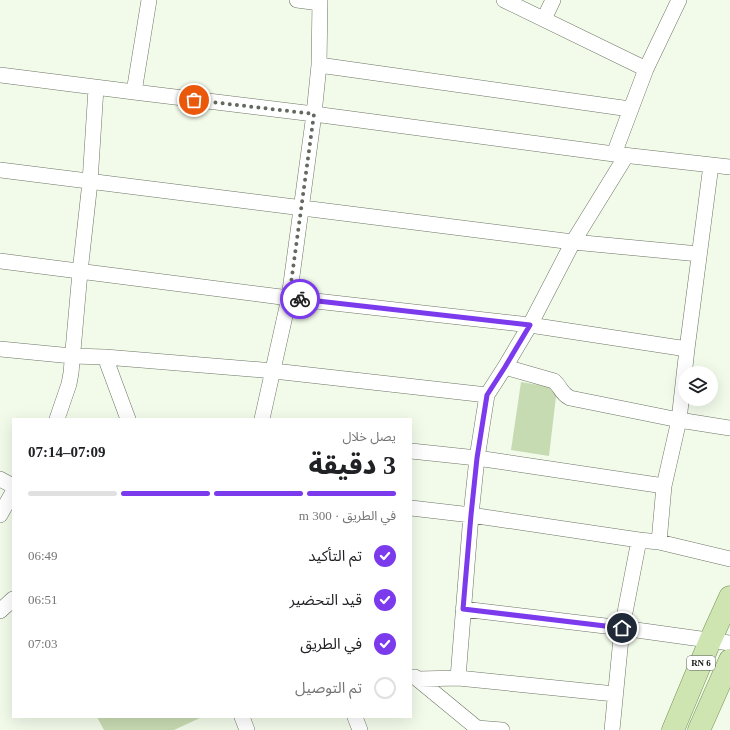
<!DOCTYPE html>
<html lang="ar">
<meta charset="utf-8">
<style>
body{margin:0;font-family:"Times New Roman","Noto Sans Arabic",serif;background:#f6f6f6;color:#202124;direction:rtl;height:100vh;display:flex;flex-direction:column;font-size:15px;white-space:nowrap}
*{box-sizing:border-box;margin:0}
p{font-size:13px;color:#757577}
.icon{flex:none;width:22px;height:22px;fill:none;stroke:currentColor;stroke-width:2;stroke-linecap:round;stroke-linejoin:round}
.map{position:relative;flex:1;overflow:hidden;direction:ltr}
.side{position:absolute;left:12px;top:418px;width:400px;height:300px;display:flex;flex-direction:column;background:#fff;border-radius:0px;box-shadow:0 4px 16px #0002;direction:rtl}
.side>*{flex:none}
.tools{position:absolute;left:678px;top:366px;display:grid;gap:8px}
.tools a{display:grid;place-items:center;width:40px;height:40px;border-radius:50%;background:#fff;box-shadow:0 4px 16px #0002;font-size:20px}
.pin{position:absolute;display:grid;place-items:center;width:34px;height:34px;color:#fff;margin:-17px;border:2px solid #fff;border-radius:50%;box-shadow:0 1px 4px #0007}
.courier{position:absolute;display:grid;place-items:center;width:40px;height:40px;margin:-20px;border:3px solid #7c3aed;border-radius:50%;background:#fff;color:#222;box-shadow:0 1px 5px #0007}
.overview em{font-style:normal;font-weight:800}
.overview div{display:flex;flex-direction:column-reverse}
.overview{display:flex;align-items:center;justify-content:space-between;height:68px;padding:0 16px}
h1{font-size:26px;font-weight:800;line-height:30px}
.bar{display:grid;grid-template-columns:repeat(4,1fr);gap:6px 4px;align-content:center;height:48px;padding:0 16px}
.bar i{height:5px;border-radius:3px;background:#e0e0e0}
.bar .active{background:#7c3aed}
.bar p{grid-column:span 4}
ol{padding:0 16px;list-style:none}
li{display:flex;align-items:center;gap:12px;height:44px}
li p{margin-inline-start:auto}
li .icon{padding:4px;border-radius:50%;background:#7c3aed;color:#fff;stroke-width:4}
li:last-child{color:#757577}
li i{width:22px;height:22px;border:2px solid #e0e0e0;border-radius:50%}
.map>svg:first-child{display:block}
</style>
<div class="map">
<svg width="730" height="730" viewBox="0 0 730 730">
<rect width="100%" height="100%" fill="#f2fbea"/>
<path fill="#c7dbb2" d="M521,382L557,388L549,456L511,450Z
M97,717H202L174,730H104Z"/>
<g fill="none" stroke-linecap="round" stroke-linejoin="round">
<g stroke="#6d7465" stroke-width="16">
<path id="street" d="M297,0L320,3
M504,0L646,69
M544,19L553,0
M319,65L630,109
M0,75L134,92L314,114L614,154L730,167
M134,92L149,0
M614,154L646,69L679,0
M0,170L573,242L699,254
M0,261L289,298L530,325L687,349
M0,349L72,356L105,357L274,371L487,395
M105,357L128,419
M505,367L554,381C562,388 560,393 570,398L679,420L730,428
M57,419L69,384L71,373L80,272L90,182L96,88
M262,419L289,298L314,114L319,65L320,0
M411,451L477,458L664,486
M0,479L13,486
M411,508L471,515L639,540L659,542L730,559
M0,515L13,492
M659,542L664,486L679,420L687,349L711,165
M463,609L622,628L730,643
M0,611L13,599
M415,677L477,728L502,730
M458,678L471,515L477,458L487,395L505,367L530,325L573,242L626,156
M419,679L458,678L615,694
M242,717L247,730
M355,717L360,730
M612,730L622,628L639,540"/>
</g>
<g stroke="#799259" stroke-width="23">
<path id="primary" d="M673,730L710,641L730,597
M699,730L730,660"/>
</g>
<use href="#street" stroke="#fff" stroke-width="15"/>
<use href="#primary" stroke="#cee4b1" stroke-width="22"/>
</g>
<g fill="none" stroke-linecap="round" stroke-linejoin="round">
<path stroke="#646960" stroke-width="4" stroke-dasharray="0 7.2" d="M194,100L314,114L289,298L300,299"/>
<path stroke="#7c3aed" stroke-width="5" d="M300,299L530,325L505,367L487,395L477,458L471,515L463,609L622,628"/>
</g>
<g text-anchor="middle" stroke-width="3.5" stroke-linejoin="round" paint-order="stroke">
<rect fill="#fff" stroke="#5d5f5b" stroke-width="1" x="687" y="656" width="28" height="14" rx="3"/>
<g font-size="9" font-weight="bold" fill="#181a15">
<text x="701" y="666">RN 6</text>
</g>
</g>
</svg>
<div class="tools">
<a><svg class="icon" aria-label="layers" viewBox="0 0 24 24"><path d="M12 4l9 5-9 5-9-5zM3 14l9 5 9-5"/></svg></a>
</div>
<div class="pin" style="left:194px;top:100px;background:#ea580c"><svg class="icon" aria-label="bag" viewBox="0 0 24 24"><path d="M5 8h14l-1 12H6zM9 8a3 3 0 0 1 6 0"/></svg></div>
<div class="pin" style="left:622px;top:628px;background:#1f2937"><svg class="icon" aria-label="home" viewBox="0 0 24 24"><path d="M3 11l9-7 9 7M6 9v11h12V9"/></svg></div>
<div class="courier" style="left:300px;top:299px"><svg class="icon" aria-label="bike" viewBox="0 0 24 24"><circle cx="6" cy="16" r="4"/><circle cx="18" cy="16" r="4"/><path d="M6 16l4-8h5l3 8M10 8l3 8H6M13 5h3"/></svg></div>
<section class="side">
<div class="overview"><div><h1>3 دقيقة</h1><p>يصل خلال</p></div><em>07:09–07:14</em></div>
<div class="bar"><i class="active"></i><i class="active"></i><i class="active"></i><i></i><p>في الطريق · 300 m</p></div>
<ol>
<li><svg class="icon" aria-label="check" viewBox="0 0 24 24"><path d="M5 12l5 5 9-10"/></svg>تم التأكيد<p>06:49</p></li>
<li><svg class="icon" aria-label="check" viewBox="0 0 24 24"><path d="M5 12l5 5 9-10"/></svg>قيد التحضير<p>06:51</p></li>
<li><svg class="icon" aria-label="check" viewBox="0 0 24 24"><path d="M5 12l5 5 9-10"/></svg>في الطريق<p>07:03</p></li>
<li><i></i>تم التوصيل</li>
</ol>
</section>
</div>
